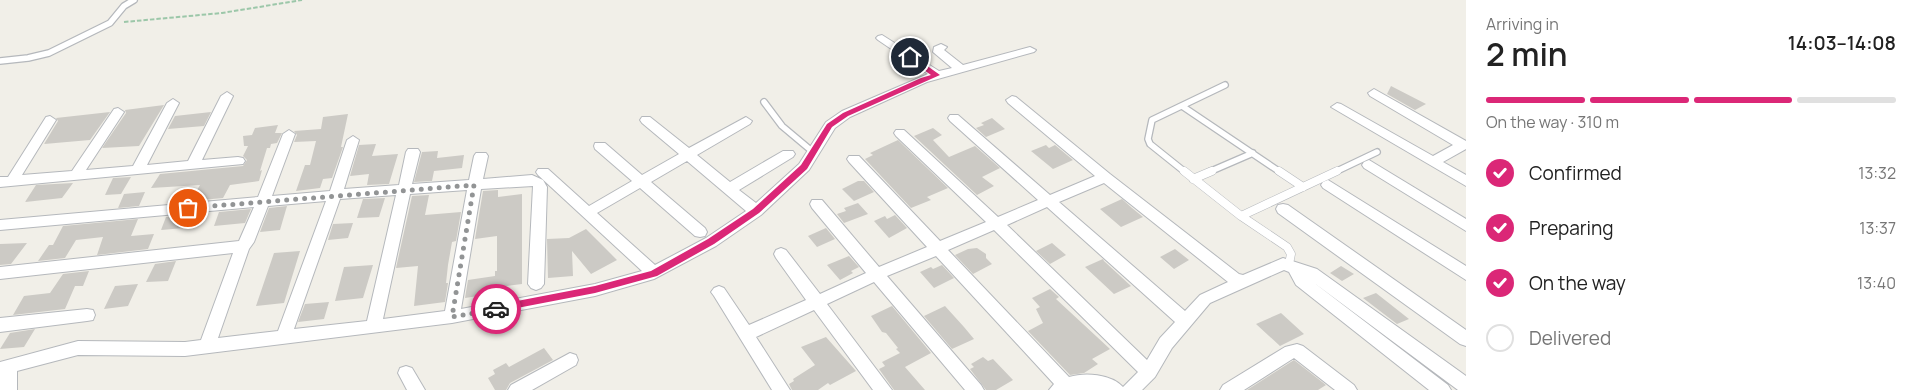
<!DOCTYPE html>
<meta charset="utf-8">
<style>
body{margin:0;font-family:Manrope,sans-serif;background:#f2f2f2;color:#222;height:100vh;display:flex;flex-direction:column;font-size:19px;white-space:nowrap}
*{box-sizing:border-box;margin:0}
p{font-size:16px;color:#767676}
.icon{flex:none;width:28px;height:28px;fill:none;stroke:currentColor;stroke-width:2;stroke-linecap:round;stroke-linejoin:round}
.map{position:relative;flex:1;overflow:hidden}
.drawer{display:flex;flex-direction:column;background:#fff;width:450px}
.drawer>*{flex:none}
.pin{position:absolute;display:grid;place-items:center;width:42px;height:42px;color:#fff;margin:-21px;border:2px solid #fff;border-radius:50%;box-shadow:0 1px 5px #0007}
.courier{position:absolute;display:grid;place-items:center;width:50px;height:50px;margin:-25px;border:4px solid #db2777;border-radius:50%;background:#fff;color:#222;box-shadow:0 1px 6px #0007}
.summary em{font-style:normal;font-weight:600}
.summary div{display:flex;flex-direction:column-reverse}
.summary{display:flex;align-items:center;justify-content:space-between;height:85px;padding:0 20px}
h1{font-size:32px;font-weight:600;line-height:38px}
.bar{display:grid;grid-template-columns:repeat(4,1fr);gap:8px 5px;align-content:center;height:60px;padding:0 20px}
.bar i{height:6px;border-radius:4px;background:#e0e0e0}
.bar .active{background:#db2777}
.bar p{grid-column:span 4}
ol{padding:0 20px;list-style:none}
li{display:flex;align-items:center;gap:15px;height:55px}
li p{margin-inline-start:auto}
li .icon{padding:5px;border-radius:50%;background:#db2777;color:#fff;stroke-width:4}
li:last-child{color:#767676}
li i{width:28px;height:28px;border:2px solid #e0e0e0;border-radius:50%}
main{display:flex;flex:1;min-height:0}
.map>svg:first-child{display:block}
</style>
<main>
<div class="map">
<svg width="1466" height="390" viewBox="0 0 1466 390">
<rect width="100%" height="100%" fill="#f1efe8"/>
<path fill="#cccac5" d="M1391,86L1426,104L1415,110L1387,94Z
M164,105L139,146L102,148L126,113L125,110Z
M110,112L90,140L44,144L58,121L56,118Z
M211,112L204,126L168,129L175,116Z
M348,114L341,147H343L332,178L323,179L320,188L296,191L305,165H310L316,141L294,142L297,135L294,131L321,129L323,117Z
M992,118L1005,129L986,137L976,128L984,125L981,123Z
M278,125L275,133H282L277,143L271,144L270,148H267L260,171L262,170L259,181L230,185L223,198L191,201L200,185L151,188L160,174L243,166L247,160L243,156L248,146H244L243,136L252,135L255,128Z
M933,128L942,135L933,140L949,157L975,146L1000,168L982,177L994,186L977,195L914,136Z
M898,140L948,188L927,197L931,200L911,208L865,159L873,155L870,153Z
M376,144L372,156L398,154L389,184L367,185L369,174L350,176L359,145Z
M1046,145L1049,148L1055,145L1073,160L1053,169L1031,151Z
M438,151L437,158L464,155L462,168L434,171L432,181L414,182L422,152Z
M131,177L121,194L105,195L113,178Z
M858,181H864L874,192L854,201L842,189Z
M73,183L62,198L25,202L36,185Z
M498,190V197L522,194V284L491,288V294L465,298L468,280L495,276V271H497V236L475,239L483,191Z
M145,192L139,206L118,208L124,194Z
M429,195L425,215L461,212L456,241L452,242L448,265L446,283H448L445,302L414,306L418,266L396,268L412,196Z
M385,198L379,217L357,218L363,199Z
M1122,199L1132,208L1143,217L1121,227L1100,209Z
M858,203L868,214L844,223L837,214L846,211L844,208Z
M287,206L280,230L260,232L269,208Z
M251,209L245,223L214,226L219,212Z
M189,215L184,228L161,230L166,217Z
M895,215L907,228L889,238L874,221L885,216L887,219Z
M138,219L131,236L154,234L148,249L97,255L103,237L76,240L65,258L38,261L49,245H53L63,226Z
M353,223L348,238L328,240L333,224Z
M826,228L835,239L817,247L808,236Z
M586,229L617,260L591,274L572,251L573,276L548,278L547,239L569,238Z
M27,243L11,264L0,265V244Z
M1052,243L1066,255L1050,264L1036,251Z
M977,248L986,254V258L992,264L973,274L955,255L968,249Z
M1175,249L1189,260L1174,269L1160,257Z
M300,251L284,303L256,306L274,253Z
M849,256L859,267L851,271L853,273L840,280L827,265Z
M1103,259L1104,261L1131,286L1114,294L1085,267Z
M176,261L168,281L146,282L155,264Z
M373,265L363,298L335,301L344,267Z
M942,265L954,278L934,288L920,272L931,267L933,269Z
M1341,266L1354,274L1342,281L1330,273Z
M89,271L83,286H75L65,309L13,315L24,296L50,293L63,274Z
M138,284L128,306L104,309L115,286Z
M1050,289L1059,297L1056,299L1110,349L1092,359L1098,364L1084,373L1070,375L1028,331L1043,323L1036,309L1040,307L1032,298Z
M1376,293L1409,319L1397,324L1363,298Z
M329,302L324,319L298,322L305,304Z
M892,306L931,353L905,367L925,390H894L879,369L885,366L882,362L900,353L896,349L898,348L886,333L882,332L871,316Z
M945,306L964,327L974,339L952,349L924,316Z
M1281,313L1304,334L1280,346L1256,324Z
M35,329L24,347L0,349L10,333Z
M826,337L856,371L830,385L828,383L818,390H792L789,384L794,381L793,379L815,365L801,347Z
M544,348L553,360L510,383L506,390H495L488,378L495,374L493,370L506,363L509,367Z
M983,357L988,361L993,359L1013,380L996,390H986L970,369L974,367L971,364Z
M1294,360L1326,385L1318,390H1247Z"/>
<g fill="none" stroke-linecap="round" stroke-linejoin="round">
<g stroke="#b5b8bc" stroke-width="8">
<path id="service-far1" d="M0,61L28,58L49,53L110,23L124,6L134,0
M764,102L782,126L813,152
M1182,106L1280,172
M1185,172L1150,144L1148,139L1152,120L1225,85
M1209,172L1253,153
M1335,172L1377,152"/>
</g>
<g stroke="#b5b8bc" stroke-width="9">
<path id="service" d="M1184,171L1241,216L1287,247L1291,254L1289,264
M1279,171L1303,187
M1193,179L1212,171
M1241,216L1337,171"/>
</g>
<g stroke="#b5b8bc" stroke-width="2">
<path id="minor" d="M882,35L939,71L952,68L933,52L934,47L941,44L947,47L944,50L963,65L1030,47L1036,50L1034,52L927,82L850,117L835,128L809,170L761,215L716,246L654,279L595,296L452,323L185,356L78,355L17,371V390H0V362L78,341L185,342L201,340L233,253L0,279V267L239,241L254,207L0,230V220L258,197L283,134L289,130L295,134L272,196L330,191L347,140L353,136L359,140L344,189L399,185L406,152L408,149H418L420,152L412,184L469,180L474,156L476,153H486L488,156L483,179L532,175L543,180L547,187L544,284L541,288L536,290L531,288L528,284L533,186L481,189L461,309L595,284L642,271L538,175L536,172L538,169H548L589,206L632,181L595,149L594,146L595,143H605L642,175L679,154L642,123L640,120L642,117H650L689,148L746,117L752,121L750,124L697,155L730,182L783,151H793L795,154L793,157L739,190L756,203L799,164L826,122L842,111L928,74L878,40L876,38L878,36ZM687,161L746,211L706,238L655,265L597,213L640,188L695,236L700,237L705,236L707,232L705,228L651,182ZM467,190L445,311L383,319L410,194ZM396,195L367,321L294,329L340,199ZM326,201L278,331L218,338L249,249L254,242L268,206Z
M1374,89L1466,141V149L1443,162L1466,175V186L1331,107L1337,103L1341,104L1433,156L1453,145L1370,96L1368,93Z
M227,92L233,96L202,160L238,157L243,158L245,161L243,164L0,187V177H8L46,117L50,116L56,120L22,175L72,171L114,109L118,108L124,112L86,170L133,166L167,103L173,99L179,103L147,165L188,161L221,96Z
M1012,96L1016,97L1110,174L1239,274L1243,275L1283,258L1317,269L1466,376V390H1458L1313,282L1448,385L1451,390H1429L1296,285L1289,272L1284,270L1210,303L1172,348L1155,377L1142,390H1049L1054,384L936,256L887,276L981,385L984,390H965L874,282L827,304L892,390H873L814,310L756,337L790,390H772L714,296L711,292L714,288L719,286L724,288L749,325L806,300L776,258L774,254L776,250L781,248L786,250L820,294L866,273L812,208L810,204L812,200H822L879,267L927,247L849,162L847,159L849,156H859L940,241L986,222L896,136L894,133L896,130H904L998,217L1038,200L950,121L948,118L950,115H958L1050,195L1095,176L1008,103L1006,100ZM1104,183L1228,282L1200,295L1185,311L1059,202ZM1047,207L1175,322L1160,338L1147,360L1007,225ZM994,230L1138,372L1123,387C1111,374 1085,372 1069,377L948,250Z
M1369,160L1466,219V231L1364,168L1362,165L1364,162Z
M1328,180L1466,266V280L1323,188L1321,185L1323,182Z
M1283,204L1288,205L1466,330V346L1460,344L1278,213L1276,209L1278,205Z
M87,309L93,310L95,315L93,320L87,321L0,332V318Z
M1297,344L1303,346L1354,385L1357,390H1335L1294,358L1244,390H1220L1223,385L1285,347Z
M570,353L576,355L578,360L576,365L532,390H508L511,385Z
M406,366L412,368L425,390H407L398,373L400,368Z"/>
</g>
<path stroke="#9cc7a9" stroke-width="2" stroke-dasharray="4.5 2" stroke-linecap="butt" d="M124,22L222,13L302,0"/>
<use href="#service-far1" stroke="#fff" stroke-width="5.5"/>
<use href="#service" stroke="#fff" stroke-width="8"/>
<use href="#minor" fill="#fff" fill-rule="evenodd"/>
</g>
<path fill="#db2777" d="M907,55H912L940,75L848,116L832,127L807,169L759,213L714,244L657,276L595,293L496,312L492,311V306L496,305L595,286L651,271L708,239L753,209L801,165L827,124L843,113L921,78L931,75L907,58Z"/>
<g fill="none" stroke-linecap="round" stroke-linejoin="round">
<path stroke="#929495" stroke-width="5" stroke-dasharray="0 9" d="M188,208L474,185L452,317L496,309"/>
</g>
</svg>
<div class="pin" style="left:188px;top:208px;background:#ea580c"><svg class="icon" aria-label="bag" viewBox="0 0 24 24"><path d="M5 8h14l-1 12H6zM9 8a3 3 0 0 1 6 0"/></svg></div>
<div class="pin" style="left:910px;top:57px;background:#1f2937"><svg class="icon" aria-label="home" viewBox="0 0 24 24"><path d="M3 11l9-7 9 7M6 9v11h12V9"/></svg></div>
<div class="courier" style="left:496px;top:309px"><svg class="icon" aria-label="car" viewBox="0 0 24 24"><path d="M5 17H2v-5l4-1 3-4h7l3 4 3 1v5h-3M9 17h6M6 11h13"/><circle cx="7" cy="17" r="2"/><circle cx="17" cy="17" r="2"/></svg></div>
</div>
<section class="drawer">
<div class="summary"><div><h1>2 min</h1><p>Arriving in</p></div><em>14:03–14:08</em></div>
<div class="bar"><i class="active"></i><i class="active"></i><i class="active"></i><i></i><p>On the way · 310 m</p></div>
<ol>
<li><svg class="icon" aria-label="check" viewBox="0 0 24 24"><path d="M5 12l5 5 9-10"/></svg>Confirmed<p>13:32</p></li>
<li><svg class="icon" aria-label="check" viewBox="0 0 24 24"><path d="M5 12l5 5 9-10"/></svg>Preparing<p>13:37</p></li>
<li><svg class="icon" aria-label="check" viewBox="0 0 24 24"><path d="M5 12l5 5 9-10"/></svg>On the way<p>13:40</p></li>
<li><i></i>Delivered</li>
</ol>
</section>
</main>
